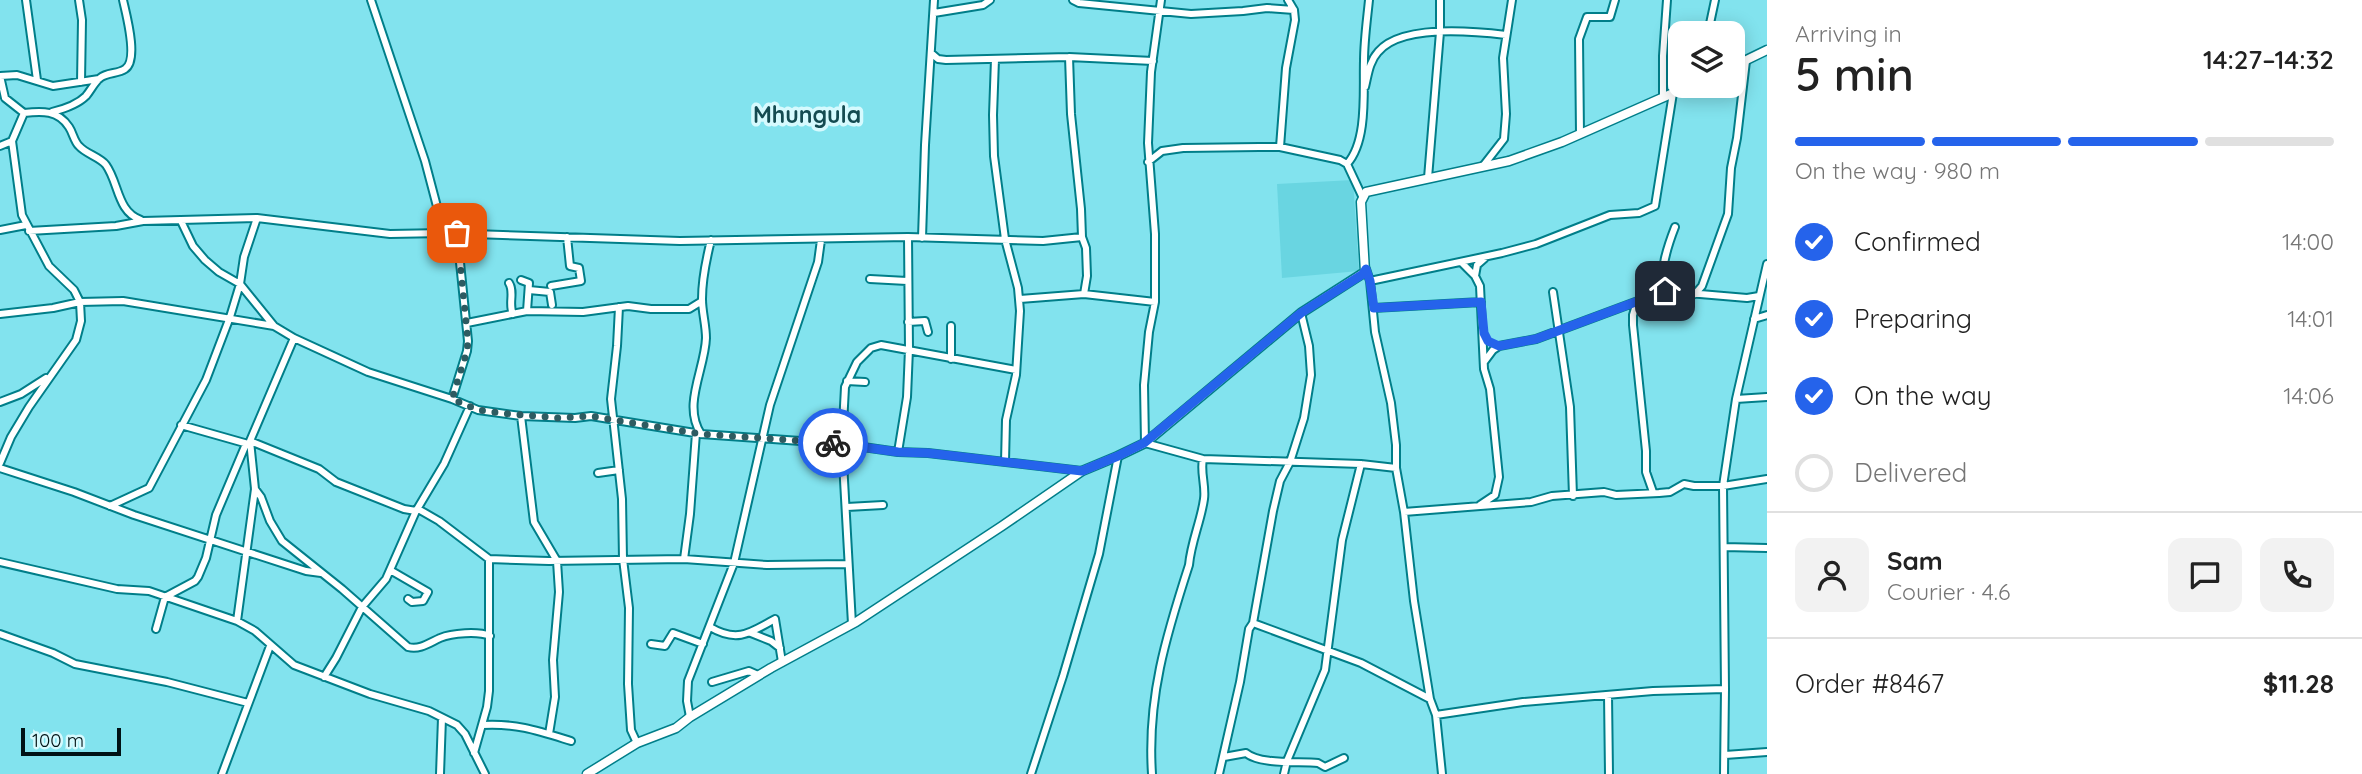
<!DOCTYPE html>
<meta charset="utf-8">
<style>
body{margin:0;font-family:Quicksand,sans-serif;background:#f2f2f2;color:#222;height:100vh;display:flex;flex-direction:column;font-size:26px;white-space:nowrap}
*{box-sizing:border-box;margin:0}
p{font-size:23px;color:#767676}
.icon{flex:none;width:38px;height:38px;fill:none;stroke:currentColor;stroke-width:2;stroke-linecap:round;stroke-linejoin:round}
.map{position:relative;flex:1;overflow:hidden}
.details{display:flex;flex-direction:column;background:#fff;width:595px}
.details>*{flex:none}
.buttons{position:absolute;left:1668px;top:21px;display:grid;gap:14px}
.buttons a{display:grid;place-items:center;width:77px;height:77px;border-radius:14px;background:#fff;box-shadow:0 4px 18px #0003;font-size:35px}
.scale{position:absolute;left:21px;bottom:18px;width:100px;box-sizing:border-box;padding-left:7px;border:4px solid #001215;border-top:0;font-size:19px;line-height:24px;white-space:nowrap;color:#001215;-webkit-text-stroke:5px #d6fafe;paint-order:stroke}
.pin{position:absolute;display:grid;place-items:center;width:60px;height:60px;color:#fff;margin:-30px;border-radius:14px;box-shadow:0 4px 10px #0006}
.courier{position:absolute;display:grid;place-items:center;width:70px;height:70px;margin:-35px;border:5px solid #2563eb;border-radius:50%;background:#fff;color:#222;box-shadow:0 2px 9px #0007}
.head em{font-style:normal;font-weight:600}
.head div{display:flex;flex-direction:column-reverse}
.head{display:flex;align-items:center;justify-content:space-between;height:119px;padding:0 28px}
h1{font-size:46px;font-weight:600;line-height:52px}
.bar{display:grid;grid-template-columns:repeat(4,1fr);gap:10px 7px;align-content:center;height:84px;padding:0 28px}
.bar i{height:9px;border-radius:5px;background:#e0e0e0}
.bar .on{background:#2563eb}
.bar p{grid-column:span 4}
.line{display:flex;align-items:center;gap:18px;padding:0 28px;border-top:2px solid #e0e0e0}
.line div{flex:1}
.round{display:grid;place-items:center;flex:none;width:74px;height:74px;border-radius:14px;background:#f2f2f2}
ol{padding:0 28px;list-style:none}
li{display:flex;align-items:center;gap:21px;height:77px}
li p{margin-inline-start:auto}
li .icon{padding:7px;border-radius:50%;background:#2563eb;color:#fff;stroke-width:4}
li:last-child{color:#767676}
li i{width:38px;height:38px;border:4px solid #e0e0e0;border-radius:50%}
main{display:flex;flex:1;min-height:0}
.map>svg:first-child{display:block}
</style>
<main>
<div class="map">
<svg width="1767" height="774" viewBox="0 0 1767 774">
<rect width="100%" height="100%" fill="#82e3ee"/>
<path fill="#69d5e1" d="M1353,180L1359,271L1282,278L1277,184Z"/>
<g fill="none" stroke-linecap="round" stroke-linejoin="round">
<g stroke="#007e89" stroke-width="10">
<path id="minor" d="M26,0L37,80
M79,0L82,20L81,82
M371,0L425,161L444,233
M1073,0L1079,3L1191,14L1243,11L1267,8L1294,10
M1161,0L1151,72L1148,143L1155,234V302L1149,332L1144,385L1145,443L1203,459L1361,464L1396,468
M934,13L983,5L990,0
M1708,33L1715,0
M931,53L938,59L946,60L1069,57L1153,61
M1069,57L1071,114L1081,209L1082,237L1086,248L1087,276L1084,294
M995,59L993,115L994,156L1005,239L1018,288L1020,311L1016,375L1006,420L1005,462
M0,76L5,98L24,113C42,111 58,110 69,127C73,133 74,141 79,146C86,154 100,157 106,165C119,183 117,212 141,220
M0,76L17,75L53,86L99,79
M1365,87C1368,75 1369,62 1378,52C1401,24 1473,31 1506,35
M1663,95V56L1667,0
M52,112C64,109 77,105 86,96C91,90 94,83 100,78C107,72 118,74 125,69C139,60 126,14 123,0
M1580,134L1579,39L1587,17H1610L1615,0
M0,146L12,141L24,113
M1280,147L1286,68L1295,20L1294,10L1288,0
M1148,162L1162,151L1183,148L1259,147H1280L1340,160L1347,164L1362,196
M1347,164C1368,141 1363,91 1364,61C1364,41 1367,20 1369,0
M1483,166L1504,139L1506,114L1503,58L1512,0
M1428,178L1440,32V0
M181,221L193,246L205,260L219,272L240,284L274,326
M0,230L26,225
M29,231L116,226L143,221L257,218L390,234L444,233L680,241L908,237L1043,241L1082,237
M922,238L925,145L934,0
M1461,262L1475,276L1480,286L1484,369L1490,389L1499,477L1495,495L1480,505
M1366,269L1370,281L1375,332L1391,403L1396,445V468L1404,512L1414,601L1430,699L1436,715L1442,774
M1475,276L1477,265L1485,258
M870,279L907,281
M521,280L529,283L527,311
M1370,281L1502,253L1536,244L1610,215L1639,213L1655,206L1673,93
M509,283C515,292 508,304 513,314
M551,286L581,281L579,268L570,266L567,237
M529,290L550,292L552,305
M1665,291C1658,273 1668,245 1675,227
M1553,292L1570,407L1573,496
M1695,294L1702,286L1728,214L1731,168L1737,138L1746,61
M1020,299L1084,294L1155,302
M1637,302L1633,315V325L1646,451V472L1653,492
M619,307L617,346L611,399L622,499L623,559L629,608L628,684L631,730L637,743
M1373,308L1481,302
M0,314L53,308L80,302L123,301L274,326L294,338L368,372L452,399L478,410L521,416L575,418L591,416L701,434L842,444L898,452L928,453L1082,471
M1754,319L1767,315
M908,322L925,321L928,332
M467,323L527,311L583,312L628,306L651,309H689L702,301
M951,326V359
M1484,362L1493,350L1499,346L1536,339L1665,291L1747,298L1759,296
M847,381L865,382
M452,399L467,351L468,341L457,233
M1736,399L1767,397
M0,402L21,394L46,378
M521,416L534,522L557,561L559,592L553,660L555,697L549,734
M181,425L248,444
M701,434C682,405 705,369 706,338C706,325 702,312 702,299C702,279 706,260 711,240
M250,441L319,469L336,482L404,509L416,511
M898,452L907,397L909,349L908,237
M0,463L11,437L29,407L76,340L81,321L80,302L74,290L49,266L22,215L12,141
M0,468L74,492L134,515L306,571L321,573
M598,473L619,470
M255,489L261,497L270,521L282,541L342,589L408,647C420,650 429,643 440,638C452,633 478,631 490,636
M110,506L149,488L206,380L230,317L240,284L244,257L257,218
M847,507L883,505
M418,509L439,521L489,559L549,561L684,559L767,565L847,564
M1404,512L1531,502L1552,496L1604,492L1616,495L1659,493L1670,492L1684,484L1694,486H1723L1767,479
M1724,547L1767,548
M684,559L690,514L696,433
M0,562L117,589L149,591L237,621L255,631L294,665L370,694L429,711L457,725L465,734L485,774
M390,570L428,592L423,601L412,602L408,599
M237,621L255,489L250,441L294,338
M1253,623L1361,663L1430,699
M852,624L842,444L845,387L857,362L871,348L881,345L1016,370
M710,627C737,643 750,633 775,619L782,662
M156,629L165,597L195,581L198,577L206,558L216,515L246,444
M751,633L771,641L780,648
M0,634L53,653L75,664L167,682L248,703
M651,644L665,646L673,633L703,644
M324,677L336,658L362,607L386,579L416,511L444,464L470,406
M712,682L749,671L758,675
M1608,695L1609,774
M1436,715L1523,702L1653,691L1725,689
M690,717L687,701L688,681L734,563L770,405L818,262L821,240
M482,725C517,723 539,731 571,741
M474,753L487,707L489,691V559
M1725,755L1767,752
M1224,757L1246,753C1260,765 1300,761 1318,763L1325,767L1344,758
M222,774L270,646
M440,774L442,718
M1031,774L1063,676L1099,554L1118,456
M1152,774C1147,698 1166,636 1189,565C1191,542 1201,521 1204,499C1206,486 1200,472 1203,459
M1219,774L1240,682L1249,629L1253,623L1273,511L1280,481L1290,462L1304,418L1311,375L1309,346L1301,313
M1284,774L1287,761L1325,670L1342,540L1361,464
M1724,774L1725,689L1723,486L1736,399L1767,264"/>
</g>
<g stroke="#007e89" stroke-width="11">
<path id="tertiary" d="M1732,67L1767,50
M587,774L637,743L676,728L690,717L771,668L856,622L1002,526L1082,471L1118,456L1145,443L1301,313L1365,272L1361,202L1366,192L1509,161L1562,142L1689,86"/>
</g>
<use href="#minor" stroke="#fff" stroke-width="6"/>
<use href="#tertiary" stroke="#fff" stroke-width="8"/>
</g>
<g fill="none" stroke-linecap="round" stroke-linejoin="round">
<path stroke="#2e5b61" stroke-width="7" stroke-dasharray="0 12.6" d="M457,233L468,341L467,351L452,399L478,410L500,413L559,418L590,416L701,434L833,443"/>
<path stroke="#2563eb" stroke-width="9" d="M833,443L898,452L928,453L1082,471L1118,456L1144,443L1301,313L1363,274L1366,269L1370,281L1374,308L1481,302L1484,333L1488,341L1499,346L1536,339L1665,291"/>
</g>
<g text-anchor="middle" stroke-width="7" stroke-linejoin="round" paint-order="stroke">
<g font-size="23" font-weight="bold" fill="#144b51" stroke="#d6fafe">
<text x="807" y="123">Mhungula</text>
</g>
</g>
</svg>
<div class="buttons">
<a><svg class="icon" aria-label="layers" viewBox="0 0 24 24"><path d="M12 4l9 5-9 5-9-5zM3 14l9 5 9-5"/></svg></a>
</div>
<div class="scale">100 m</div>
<div class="pin" style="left:457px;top:233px;background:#ea580c"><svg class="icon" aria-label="bag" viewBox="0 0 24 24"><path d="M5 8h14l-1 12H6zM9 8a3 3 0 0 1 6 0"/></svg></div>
<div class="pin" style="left:1665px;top:291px;background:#1f2937"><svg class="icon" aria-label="home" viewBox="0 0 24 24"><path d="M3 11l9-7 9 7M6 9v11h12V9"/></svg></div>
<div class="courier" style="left:833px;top:443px"><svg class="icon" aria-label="bike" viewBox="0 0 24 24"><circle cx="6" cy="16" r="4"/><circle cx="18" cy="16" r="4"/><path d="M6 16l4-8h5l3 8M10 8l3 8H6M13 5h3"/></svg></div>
</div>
<section class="details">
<div class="head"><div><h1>5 min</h1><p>Arriving in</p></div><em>14:27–14:32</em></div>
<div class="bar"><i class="on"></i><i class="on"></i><i class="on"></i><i></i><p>On the way · 980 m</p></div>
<ol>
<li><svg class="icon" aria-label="check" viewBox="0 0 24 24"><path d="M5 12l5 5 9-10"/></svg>Confirmed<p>14:00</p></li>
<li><svg class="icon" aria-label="check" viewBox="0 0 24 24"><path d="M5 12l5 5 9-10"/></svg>Preparing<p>14:01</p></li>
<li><svg class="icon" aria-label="check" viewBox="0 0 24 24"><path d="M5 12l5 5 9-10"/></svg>On the way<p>14:06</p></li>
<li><i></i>Delivered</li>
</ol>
<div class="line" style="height:126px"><a class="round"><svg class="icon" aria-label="person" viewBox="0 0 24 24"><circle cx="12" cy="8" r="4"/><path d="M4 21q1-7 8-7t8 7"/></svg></a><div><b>Sam</b><p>Courier · 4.6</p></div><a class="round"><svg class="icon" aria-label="chat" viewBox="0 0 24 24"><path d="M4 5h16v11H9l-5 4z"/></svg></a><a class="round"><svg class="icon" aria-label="phone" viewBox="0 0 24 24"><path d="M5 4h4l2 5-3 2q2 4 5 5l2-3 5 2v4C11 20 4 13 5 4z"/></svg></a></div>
<div class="line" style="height:91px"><div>Order #8467</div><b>$11.28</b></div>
</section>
</main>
